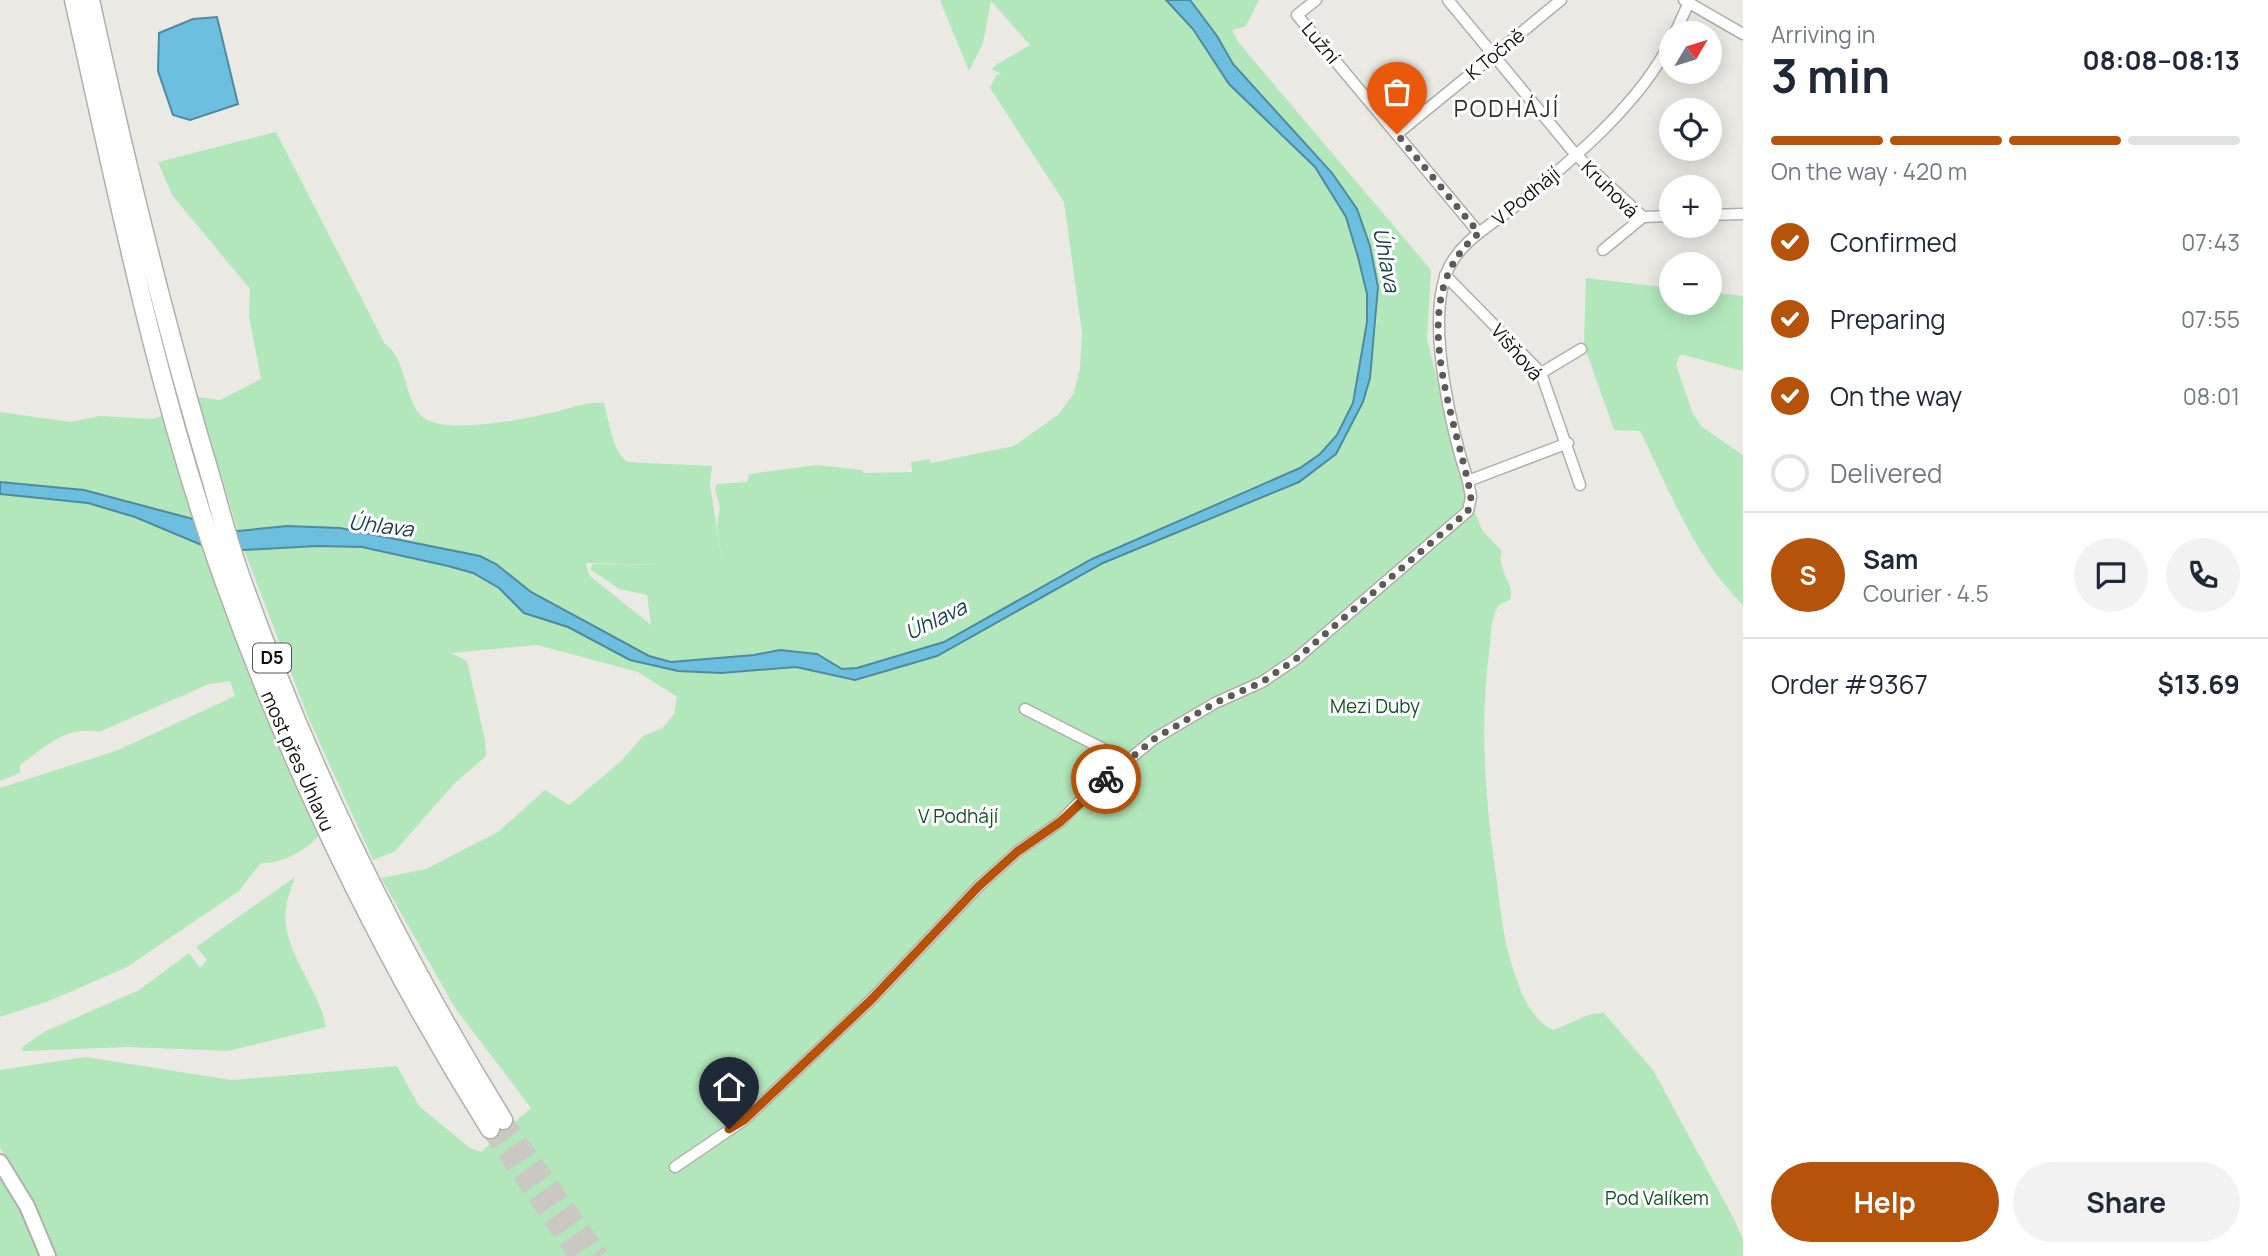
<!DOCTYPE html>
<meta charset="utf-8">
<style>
body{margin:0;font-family:Manrope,sans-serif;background:#f2f2f3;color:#1f2937;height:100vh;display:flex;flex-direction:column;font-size:26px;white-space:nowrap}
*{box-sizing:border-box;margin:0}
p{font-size:23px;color:#747a83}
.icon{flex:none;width:38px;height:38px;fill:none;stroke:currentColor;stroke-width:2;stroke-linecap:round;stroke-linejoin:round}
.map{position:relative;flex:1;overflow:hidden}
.side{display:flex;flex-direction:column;background:#fff;width:525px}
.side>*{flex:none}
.needle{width:46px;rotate:52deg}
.controls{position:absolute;left:1659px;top:21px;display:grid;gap:14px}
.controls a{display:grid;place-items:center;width:63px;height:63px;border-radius:50%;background:#fff;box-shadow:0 4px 18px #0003;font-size:35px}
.pin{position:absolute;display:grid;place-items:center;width:60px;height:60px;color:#fff;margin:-72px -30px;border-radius:50% 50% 50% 0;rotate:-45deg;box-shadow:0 0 7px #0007}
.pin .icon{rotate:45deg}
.courier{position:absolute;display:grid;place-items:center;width:70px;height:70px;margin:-35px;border:5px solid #b45309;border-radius:50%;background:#fff;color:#222;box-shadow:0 2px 9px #0007}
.overview em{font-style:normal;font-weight:700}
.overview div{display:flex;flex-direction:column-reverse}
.overview{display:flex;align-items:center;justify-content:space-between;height:119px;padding:0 28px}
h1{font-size:46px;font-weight:700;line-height:52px}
.bar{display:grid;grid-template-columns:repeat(4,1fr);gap:10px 7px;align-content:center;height:84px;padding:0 28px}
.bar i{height:9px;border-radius:5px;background:#e0e1e3}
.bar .active{background:#b45309}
.bar p{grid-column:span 4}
.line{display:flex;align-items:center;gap:18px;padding:0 28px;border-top:2px solid #e0e1e3}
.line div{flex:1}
.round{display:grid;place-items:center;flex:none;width:74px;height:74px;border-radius:37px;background:#f2f2f3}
ol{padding:0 28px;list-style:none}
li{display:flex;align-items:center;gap:21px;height:77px}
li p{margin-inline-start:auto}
li .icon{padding:7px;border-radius:50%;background:#b45309;color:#fff;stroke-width:4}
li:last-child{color:#747a83}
li i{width:38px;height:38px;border:4px solid #e0e1e3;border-radius:50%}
.button{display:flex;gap:14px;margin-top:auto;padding:14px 28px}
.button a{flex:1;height:80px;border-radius:42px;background:#b45309;color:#fff;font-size:28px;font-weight:700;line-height:80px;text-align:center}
.button a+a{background:#f2f2f3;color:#1f2937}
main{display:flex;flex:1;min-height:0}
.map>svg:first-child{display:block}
</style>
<main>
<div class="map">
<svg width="1743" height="1256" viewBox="0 0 1743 1256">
<rect width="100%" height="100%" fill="#ebe9e3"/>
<path fill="#b2e7bb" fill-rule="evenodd" d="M940,0H1165L1193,29L1229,84L1315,167L1346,217L1358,257L1367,294V322L1353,403L1337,435L1320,454L1300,468L1092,559L944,642L857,668L842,669L817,654L780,650L754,655L671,662L649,656L531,592C513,581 499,565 480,556L340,528L287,526L238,531L197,397L220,400L261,379L249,316L250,289L172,195L158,162L276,132L385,344C408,360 404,404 424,418C449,435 522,419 551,413C568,409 586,401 604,403C609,420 612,452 628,462L712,466L710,484L722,562L717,525L720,506L715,490L717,484L747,482L749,474L817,465L862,470L863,473L912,472L911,462L929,459L931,463L1014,446L1058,415L1074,393L1080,368L1082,333L1064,202L990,88L996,75L1001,74L992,69L996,65L1030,45L991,1L983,43L969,71ZM586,563L659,565L593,564L590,569L619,589L647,595L651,625L589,575Z
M1190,0H1259L1246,26L1232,30L1239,43L1431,270L1427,339L1465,491L1483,531L1502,551C1495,569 1516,583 1510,600L1500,604C1491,615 1491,631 1490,645C1479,723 1485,797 1496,875C1500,903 1502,932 1510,959C1517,982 1529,1021 1554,1030L1591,1014L1604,1013L1653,1070L1734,1219L1743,1239V1256H56L34,1202L0,1148V1070L85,1057L232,1080L397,1066L419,1106L470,1148L481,1152L531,1108L455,1008L381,878L426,869L498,832L545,790L569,805L620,762L643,736L663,728L674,714L677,697L638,672L537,645L451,653L467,661L485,740L486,756L455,783L394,852L373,860L308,717L244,550L317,546L362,547L448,566L473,573L499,588L524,613L568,627L630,660L656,667L721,673L796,667L855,680L937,656L1103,563L1299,482L1336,454L1363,402L1370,378L1377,316L1378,287L1370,246L1357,209L1332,173L1232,64L1217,36Z
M1586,278L1671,288V303H1710V292L1743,296V371L1684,355H1680L1676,365L1693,414L1702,427L1743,455V605C1694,557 1670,491 1640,431L1614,430L1584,345Z
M0,412L71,422L100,416L153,419L163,415L194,519L84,490L0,482Z
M0,494L88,503L135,517L204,546L263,705L319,835C309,849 279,865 261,863L239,891L127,967L49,1001L0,1017V788L118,750L235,696L230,681L209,684L99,732C66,725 45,747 20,765V773L0,781Z
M295,877C292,887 287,898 286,908C280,949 320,988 326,1027L228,1051L129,1047L23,1051L22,1047L46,1031L139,990L189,953L200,968L207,960L196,947Z
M0,1176L20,1209L39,1256H0Z"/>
<path fill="#6cbfdf" stroke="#508aa0" stroke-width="2" d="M1166,0H1190L1217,36L1233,64L1332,173L1357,209L1370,246L1378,287L1370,378L1363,402L1336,454L1299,482L1103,563L937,656L855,680L796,667L721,673L678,671L630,660L568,627L524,613L499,588L473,573L448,566L362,547L317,546L244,550L204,546L135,517L88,503L0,494V482L84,490L238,531L287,526L340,528L480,556L496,564L531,592L649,656L671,662L754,655L780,650L817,654L842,669L857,668L944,642L1092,559L1300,468L1320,454L1337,435L1353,403L1367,322V294L1358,257L1346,217L1315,167L1229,84L1193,29Z
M217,17L238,104L190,120L173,115L158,71L159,33L193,19Z"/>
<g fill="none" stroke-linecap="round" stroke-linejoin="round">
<path stroke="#cac8c3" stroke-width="18" stroke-dasharray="18 9" stroke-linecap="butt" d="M503,1120L600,1256
M490,1129L578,1256"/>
<g stroke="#b0afa9" stroke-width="13">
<path id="street" d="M1316,0L1297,15L1479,233
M1448,0L1576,155L1643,217L1603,250
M1684,0L1743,34
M1675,33L1690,0
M1397,134L1561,0
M1710,215L1743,214
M1643,217L1671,216
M1445,275L1541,373L1580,485
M1541,373L1581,349
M1468,481L1568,443
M1025,709L1127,761
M675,1167L744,1120L872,999L979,886L1018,851L1060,822L1087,794L1154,739L1215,703L1262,682L1296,659L1468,511L1471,497L1468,481C1451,429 1428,329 1445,277C1457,240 1496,223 1523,200C1577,156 1639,104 1671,41"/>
</g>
<g stroke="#b0afa9" stroke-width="18">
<path id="secondary" d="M0,1162L27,1206L48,1256"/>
</g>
<g stroke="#b0afa9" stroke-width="21">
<path id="highway" d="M74,0C118,195 157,394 225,583C293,773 383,958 490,1129
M90,0C123,151 159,302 203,451C216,493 226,537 241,578C308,767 398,950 503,1120"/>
</g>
<use href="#street" stroke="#fff" stroke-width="10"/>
<use href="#secondary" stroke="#fff" stroke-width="14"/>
<use href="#highway" stroke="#fff" stroke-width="18"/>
</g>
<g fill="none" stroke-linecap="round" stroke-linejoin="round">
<path stroke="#5d5b58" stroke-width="7" stroke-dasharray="0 12.6" d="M1106,779L1154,739L1215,703L1262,682L1296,659L1468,511L1471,497C1456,415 1401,297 1479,233L1397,134"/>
<path stroke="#b45309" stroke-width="9" d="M729,1129L744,1120L872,999L979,886L1018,851L1060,822L1106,779"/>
</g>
<g text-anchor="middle" stroke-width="6" stroke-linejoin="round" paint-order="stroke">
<rect fill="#fff" stroke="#585756" stroke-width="2" x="253" y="643.5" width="38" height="29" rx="5"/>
<g font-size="18" font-weight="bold" fill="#100f0d">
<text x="272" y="664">D5</text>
</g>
<g font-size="19" fill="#100f0d" stroke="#fff">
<text transform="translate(1321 43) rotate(50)" y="7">Lužní</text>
<text transform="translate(1495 54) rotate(-39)" y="7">K Točně</text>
<text transform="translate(1610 189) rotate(45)" y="7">Kruhová</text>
<text transform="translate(1526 196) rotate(-39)" y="7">V Podhájí</text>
<text transform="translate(1517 352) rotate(49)" y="7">Višňová</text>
<text transform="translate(298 761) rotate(66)" y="7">most přes Úhlavu</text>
</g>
<g font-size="19" fill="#125326" stroke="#fff">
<text x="1375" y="713">Mezi Duby</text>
<text x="958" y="823">V Podhájí</text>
<text x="1657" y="1205">Pod Valíkem</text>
</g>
<g font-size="21" font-style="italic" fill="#1b414f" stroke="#fff">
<text transform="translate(1386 260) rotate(79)" y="7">Úhlava</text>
<text transform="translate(381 526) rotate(7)" y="7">Úhlava</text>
<text transform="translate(936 620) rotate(-26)" y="7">Úhlava</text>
</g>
<g font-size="23" letter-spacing="2" fill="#31302b" stroke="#fff">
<text x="1507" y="117">PODHÁJÍ</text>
</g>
</g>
</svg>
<div class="controls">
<a><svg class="needle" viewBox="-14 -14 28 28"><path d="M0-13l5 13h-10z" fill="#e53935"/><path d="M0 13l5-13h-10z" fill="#747a83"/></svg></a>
<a><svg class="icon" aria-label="locate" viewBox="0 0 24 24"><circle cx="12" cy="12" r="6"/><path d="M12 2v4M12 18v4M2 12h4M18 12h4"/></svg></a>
<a>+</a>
<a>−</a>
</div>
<div class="pin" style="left:1397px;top:134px;background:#ea580c"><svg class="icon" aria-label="bag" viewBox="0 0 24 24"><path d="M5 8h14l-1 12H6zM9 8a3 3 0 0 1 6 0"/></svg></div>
<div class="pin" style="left:729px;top:1129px;background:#1f2937"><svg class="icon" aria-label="home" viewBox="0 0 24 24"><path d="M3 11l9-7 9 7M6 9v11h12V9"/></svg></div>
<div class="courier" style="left:1106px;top:779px"><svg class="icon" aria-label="bike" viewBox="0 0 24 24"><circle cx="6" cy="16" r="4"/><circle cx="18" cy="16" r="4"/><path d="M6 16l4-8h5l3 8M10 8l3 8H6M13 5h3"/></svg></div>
</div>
<section class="side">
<div class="overview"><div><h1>3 min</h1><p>Arriving in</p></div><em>08:08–08:13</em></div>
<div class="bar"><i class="active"></i><i class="active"></i><i class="active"></i><i></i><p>On the way · 420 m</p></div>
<ol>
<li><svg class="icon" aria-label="check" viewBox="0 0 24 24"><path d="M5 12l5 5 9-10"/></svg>Confirmed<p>07:43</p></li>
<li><svg class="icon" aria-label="check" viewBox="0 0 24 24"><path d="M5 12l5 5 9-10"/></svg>Preparing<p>07:55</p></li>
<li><svg class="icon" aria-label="check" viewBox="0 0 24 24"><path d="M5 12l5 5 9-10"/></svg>On the way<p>08:01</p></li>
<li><i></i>Delivered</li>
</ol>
<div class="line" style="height:126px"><b class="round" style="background:#b45309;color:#fff">S</b><div><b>Sam</b><p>Courier · 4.5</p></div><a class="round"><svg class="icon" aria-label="chat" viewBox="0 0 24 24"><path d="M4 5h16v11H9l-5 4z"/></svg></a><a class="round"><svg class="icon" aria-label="phone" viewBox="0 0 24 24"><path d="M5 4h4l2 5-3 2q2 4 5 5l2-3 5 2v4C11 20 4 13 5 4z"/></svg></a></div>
<div class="line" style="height:91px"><div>Order #9367</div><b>$13.69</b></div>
<div class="button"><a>Help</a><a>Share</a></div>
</section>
</main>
